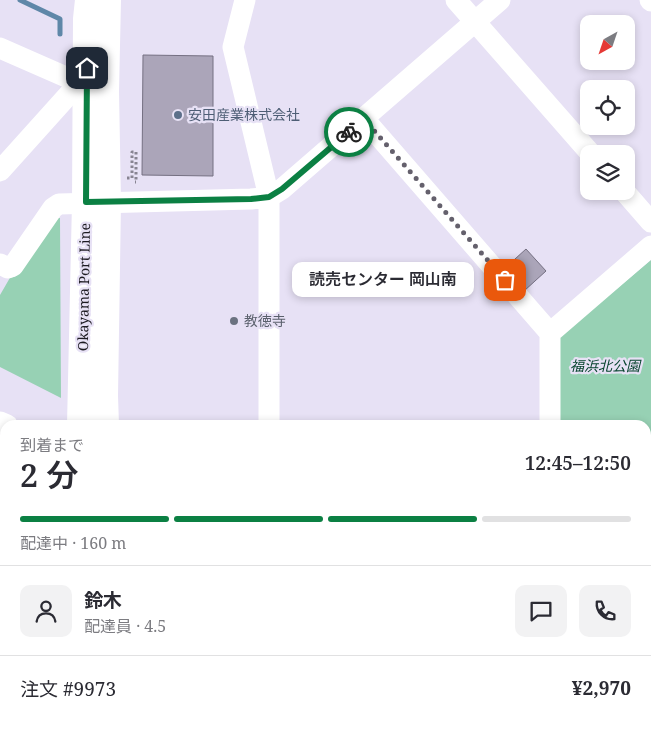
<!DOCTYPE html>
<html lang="ja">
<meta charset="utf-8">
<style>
body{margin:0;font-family:"Noto Serif","Noto Sans JP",serif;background:#f2f2f3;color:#2b2b33;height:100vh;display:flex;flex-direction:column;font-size:19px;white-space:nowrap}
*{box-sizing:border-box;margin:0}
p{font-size:16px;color:#7c7c81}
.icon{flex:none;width:28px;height:28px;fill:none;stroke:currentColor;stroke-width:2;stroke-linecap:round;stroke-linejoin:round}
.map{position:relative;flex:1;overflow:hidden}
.sheet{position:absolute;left:0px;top:420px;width:651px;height:310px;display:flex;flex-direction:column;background:#fff;border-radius:15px 15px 0 0;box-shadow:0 2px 8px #0003}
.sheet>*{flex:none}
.needle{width:32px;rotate:220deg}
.controls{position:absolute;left:580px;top:15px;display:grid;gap:10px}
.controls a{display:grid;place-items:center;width:55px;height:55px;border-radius:10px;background:#fff;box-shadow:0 2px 8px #0003;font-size:25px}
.pin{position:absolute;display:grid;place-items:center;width:42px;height:42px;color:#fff;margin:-21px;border-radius:10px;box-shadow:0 2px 8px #0006}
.courier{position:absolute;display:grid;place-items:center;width:50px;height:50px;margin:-25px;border:4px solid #0b8043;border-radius:50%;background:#fff;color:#222;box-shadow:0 1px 6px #0007}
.bubble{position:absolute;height:35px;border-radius:10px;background:#fff;box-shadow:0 2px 8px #0003;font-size:16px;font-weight:600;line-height:35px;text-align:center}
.headline em{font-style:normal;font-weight:600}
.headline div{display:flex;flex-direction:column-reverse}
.headline{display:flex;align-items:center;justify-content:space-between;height:85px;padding:0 20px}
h1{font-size:32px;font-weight:600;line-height:38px}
.bar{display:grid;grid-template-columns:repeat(4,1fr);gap:8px 5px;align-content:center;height:60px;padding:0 20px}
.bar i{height:6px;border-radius:4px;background:#e1e1e2}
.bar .selected{background:#0b8043}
.bar p{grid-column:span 4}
.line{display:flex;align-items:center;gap:12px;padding:0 20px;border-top:1px solid #e1e1e2}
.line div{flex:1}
.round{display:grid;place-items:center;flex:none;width:52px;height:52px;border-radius:10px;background:#f2f2f3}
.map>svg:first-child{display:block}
</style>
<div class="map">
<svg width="651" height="730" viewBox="0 0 651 730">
<rect width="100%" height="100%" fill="#e7e1f5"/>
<path fill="#97d1b4" d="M54,218H60L61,398L0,367V295L11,276L15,277Z
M651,260V573L646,574V425H558L559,337Z"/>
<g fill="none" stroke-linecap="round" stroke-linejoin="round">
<path stroke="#5f87a8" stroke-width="5" d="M20,0L60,19V34"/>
</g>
<path fill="#aba5b9" stroke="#757082" d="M143,55L213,56V176L142,175Z
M526,249L546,271L524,291L504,269Z
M0,484L5,487V513L0,523Z"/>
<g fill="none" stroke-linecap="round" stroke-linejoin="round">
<path stroke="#888492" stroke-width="3" stroke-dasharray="2.5 2.5" stroke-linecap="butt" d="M127,178H132V152H136V182H135"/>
<path stroke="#fff" stroke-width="21" d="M245,0L233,47L269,197V425
M456,0L591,154
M650,0L651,1
M0,48L66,77L92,87
M364,119L550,333V425
M0,171L80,82
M624,191L651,222
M0,264L8,268L13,266L53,208L59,204L251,199L269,197L282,189L500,0
M550,333L651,246
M0,422L7,425
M646,581H651
M0,636L5,625
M0,705L5,707
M48,725L59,730
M554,725V730
M266,730V725"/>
<path stroke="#fff" stroke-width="28" d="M81,425L86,202L87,19L89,0
M105,425L104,396L107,202L105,91L107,0
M85,725L86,730
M108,725V730"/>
</g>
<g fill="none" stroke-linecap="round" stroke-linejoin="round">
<path stroke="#64606c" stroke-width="5" stroke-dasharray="0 9" d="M349,132L364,119L505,280"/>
<path stroke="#0b8043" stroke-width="6" d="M87,68L86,202L251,199L269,197L282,189L349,132"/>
</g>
<circle fill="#5c6f8a" stroke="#e7e1f5" stroke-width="2" cx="178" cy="115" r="5"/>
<circle fill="#6b7280" stroke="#e7e1f5" stroke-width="2" cx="234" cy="321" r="5"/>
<g text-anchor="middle" stroke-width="4.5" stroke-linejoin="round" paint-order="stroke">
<g font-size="14" fill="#4e5e75" stroke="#e7e1f5" text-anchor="start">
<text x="188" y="120">安田産業株式会社</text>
</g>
<g font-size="14" fill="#1d1b22" stroke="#e7e1f5">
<text transform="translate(84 287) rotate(-89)" y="5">Okayama Port Line</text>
</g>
<g font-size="14" fill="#5b616d" stroke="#e7e1f5" text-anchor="start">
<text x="244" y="326">教徳寺</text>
</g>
<g font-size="14" font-style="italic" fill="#06432d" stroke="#e7e1f5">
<text x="605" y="371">福浜北公園</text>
</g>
</g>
</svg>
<div class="controls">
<a><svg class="needle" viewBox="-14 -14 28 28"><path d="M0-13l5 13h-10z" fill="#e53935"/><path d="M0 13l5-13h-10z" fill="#7c7c81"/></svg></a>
<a><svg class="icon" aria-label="locate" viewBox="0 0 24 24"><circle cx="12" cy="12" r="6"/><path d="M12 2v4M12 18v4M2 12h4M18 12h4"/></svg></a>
<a><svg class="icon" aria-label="layers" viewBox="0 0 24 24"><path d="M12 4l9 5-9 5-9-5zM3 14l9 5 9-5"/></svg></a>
</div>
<div class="pin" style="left:505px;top:280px;background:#ea580c"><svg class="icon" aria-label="bag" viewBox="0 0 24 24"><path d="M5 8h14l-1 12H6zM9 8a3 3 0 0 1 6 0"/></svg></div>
<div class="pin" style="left:87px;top:68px;background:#1f2937"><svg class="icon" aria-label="home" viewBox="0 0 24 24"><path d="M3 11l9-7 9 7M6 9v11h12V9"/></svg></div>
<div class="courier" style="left:349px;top:132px"><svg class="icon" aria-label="bike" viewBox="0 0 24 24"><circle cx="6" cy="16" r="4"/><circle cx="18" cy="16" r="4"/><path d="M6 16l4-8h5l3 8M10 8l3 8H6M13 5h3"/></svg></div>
<div class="bubble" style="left:292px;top:262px;width:182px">読売センター 岡山南</div>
<section class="sheet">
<div class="headline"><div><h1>2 分</h1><p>到着まで</p></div><em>12:45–12:50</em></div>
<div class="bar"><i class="selected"></i><i class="selected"></i><i class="selected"></i><i></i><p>配達中 · 160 m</p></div>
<div class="line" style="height:90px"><a class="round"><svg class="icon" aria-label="person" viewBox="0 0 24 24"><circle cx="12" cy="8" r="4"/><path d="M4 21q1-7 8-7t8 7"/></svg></a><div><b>鈴木</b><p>配達員 · 4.5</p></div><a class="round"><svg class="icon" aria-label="chat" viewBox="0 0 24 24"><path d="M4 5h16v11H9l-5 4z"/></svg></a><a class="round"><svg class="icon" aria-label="phone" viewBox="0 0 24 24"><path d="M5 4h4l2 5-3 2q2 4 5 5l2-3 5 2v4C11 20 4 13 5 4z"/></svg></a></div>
<div class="line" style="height:65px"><div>注文 #9973</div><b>¥2,970</b></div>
</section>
</div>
